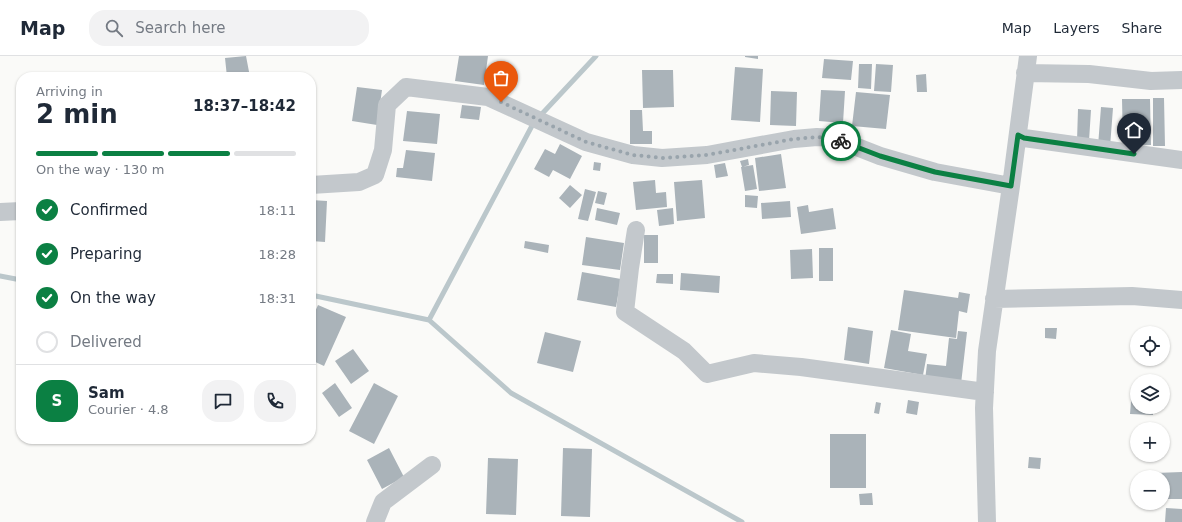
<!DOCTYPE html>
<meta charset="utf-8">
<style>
body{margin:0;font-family:"DejaVu Sans",sans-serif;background:#f2f2f3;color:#1f2937;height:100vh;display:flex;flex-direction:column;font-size:15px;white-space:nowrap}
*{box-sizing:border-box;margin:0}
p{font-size:13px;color:#747a83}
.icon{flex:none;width:22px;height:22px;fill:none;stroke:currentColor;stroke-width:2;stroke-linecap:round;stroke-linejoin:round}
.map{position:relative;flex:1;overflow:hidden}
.panel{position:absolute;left:16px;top:16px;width:300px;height:372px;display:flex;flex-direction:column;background:#fff;border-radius:16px;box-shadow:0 1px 3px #0004}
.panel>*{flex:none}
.tools{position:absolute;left:1130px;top:270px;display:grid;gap:8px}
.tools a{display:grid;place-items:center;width:40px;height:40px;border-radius:50%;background:#fff;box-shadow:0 1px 3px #0004;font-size:20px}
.pin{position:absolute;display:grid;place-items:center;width:34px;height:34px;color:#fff;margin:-41px -17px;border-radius:50% 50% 50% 0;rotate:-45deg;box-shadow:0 0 4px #0007}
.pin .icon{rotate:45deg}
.courier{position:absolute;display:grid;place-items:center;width:40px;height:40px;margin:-20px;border:3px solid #0b8043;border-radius:50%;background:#fff;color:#222;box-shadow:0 1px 5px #0007}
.overview em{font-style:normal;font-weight:700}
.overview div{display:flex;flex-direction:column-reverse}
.overview{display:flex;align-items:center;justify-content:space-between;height:68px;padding:0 20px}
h1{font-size:26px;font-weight:700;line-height:30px}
.bar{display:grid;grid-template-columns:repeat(4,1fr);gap:6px 4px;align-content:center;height:48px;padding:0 20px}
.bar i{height:5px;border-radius:3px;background:#e0e1e3}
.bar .active{background:#0b8043}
.bar p{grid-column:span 4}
.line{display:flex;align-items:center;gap:10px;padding:0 20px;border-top:1px solid #e0e1e3}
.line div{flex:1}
.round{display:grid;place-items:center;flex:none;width:42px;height:42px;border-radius:16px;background:#f2f2f3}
ol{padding:0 20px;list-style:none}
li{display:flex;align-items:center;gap:12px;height:44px}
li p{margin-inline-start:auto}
li .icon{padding:4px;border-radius:50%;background:#0b8043;color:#fff;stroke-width:4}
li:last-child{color:#747a83}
li i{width:22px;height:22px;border:2px solid #e0e1e3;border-radius:50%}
header{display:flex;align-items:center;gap:24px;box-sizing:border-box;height:56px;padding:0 20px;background:#fff;border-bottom:1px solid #e0e1e3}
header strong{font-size:19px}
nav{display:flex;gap:22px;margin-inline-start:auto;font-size:14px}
.search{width:280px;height:36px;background:#f2f2f3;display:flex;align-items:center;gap:10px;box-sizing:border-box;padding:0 14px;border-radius:16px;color:#747a83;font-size:15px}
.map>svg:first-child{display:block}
</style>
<header>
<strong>Map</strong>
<div class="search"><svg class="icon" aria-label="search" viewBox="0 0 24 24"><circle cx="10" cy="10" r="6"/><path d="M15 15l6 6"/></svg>Search here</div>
<nav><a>Map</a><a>Layers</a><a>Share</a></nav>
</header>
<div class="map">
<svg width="1182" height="466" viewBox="0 0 1182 466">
<rect width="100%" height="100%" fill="#fafaf8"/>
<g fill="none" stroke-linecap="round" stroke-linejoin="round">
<path stroke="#bbc7cb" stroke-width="5" d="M539,61L596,0
M0,220L21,224
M311,239L429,264L511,337L742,466
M429,264L534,66"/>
</g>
<path fill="#aab3b9" d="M246,0L250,21H227L225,2Z
M459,0H488L484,29L455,25Z
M745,0H758V3L745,1Z
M824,3L853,5L851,24L822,22Z
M859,8H872L871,33L858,32Z
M876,8L893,9L891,36L874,35Z
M735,11L763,13L760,66L731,64Z
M642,14H673L674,51L643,52Z
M926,18L927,36H917L916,19Z
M357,31L382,34L377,69L352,65Z
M821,34L845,35L843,67L819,65Z
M771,35L797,36L796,70L770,69Z
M856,36L890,39L886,73L852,70Z
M1153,42H1164L1165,90H1153Z
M1122,43H1150L1151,89L1123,90Z
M462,49L481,51L479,64L460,62Z
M1101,51L1113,52L1110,91L1098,90Z
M1078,53L1091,54L1089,85H1077Z
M630,54H642L643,75H652V88H630Z
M407,55L440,58L437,88L403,85Z
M560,88L582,100L570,123L553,114L549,121L534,113L545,93L555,98Z
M406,94L435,97L432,125L396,121L397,112H403Z
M781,98L786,132L759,135L755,102Z
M748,103L749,109L742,111L740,105Z
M594,106L601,107L600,115L593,114Z
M725,107L728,120L716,122L714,109Z
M753,109L757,133L745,135L741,111Z
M655,124L656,137L666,136L667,151L636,154L633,126Z
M702,124L705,162L677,165L674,126Z
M570,129L582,139L570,152L559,142Z
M585,133L596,136L588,165L578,163Z
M598,135L607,137L604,149L595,147Z
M745,139L758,140L757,152L745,151Z
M311,144L327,145L325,186L311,185Z
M790,145L791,161L762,163L761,147Z
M808,149L809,156L833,152L836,173L801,178L797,151Z
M597,152L620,157L617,169L595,164Z
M673,152L674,168L659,170L657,154Z
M644,179H658V207H644Z
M586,181L624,187L620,214L582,209Z
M525,185L549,189L548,197L524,192Z
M819,192H833V225H819Z
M812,193L813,222L791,223L790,194Z
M582,216L621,223L616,251L577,244Z
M681,217L720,220L719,237L680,234Z
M657,218H673V228L656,227Z
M904,234L958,242L959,236L970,238L967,257L959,255L956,282L898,274Z
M318,249L346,261L324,310L311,304V265Z
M848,271L873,275L869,308L844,304Z
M1045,272H1057L1056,283L1045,282Z
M891,274L911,278L908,295L927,298L923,319L884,312Z
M958,275L967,276L961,328L925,324L927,308L946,310L949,282L957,283Z
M545,276L581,285L573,316L537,307Z
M353,293L369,315L351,328L335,305Z
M335,327L352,352L339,361L322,337Z
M374,327L398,340L374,388L349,375Z
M1132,333L1137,334V351H1153V359L1130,358Z
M908,344L919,346L917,359L906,357Z
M876,346L881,347L879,358L874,357Z
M1160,370L1161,373H1144V372Z
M830,378H866V432H830Z
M389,392L404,421L382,433L367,404Z
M563,392L592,393L590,461L561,460Z
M1029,401L1041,402L1040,413L1028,412Z
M488,402L518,403L516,459L486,458Z
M1182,416V443H1165L1163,421H1155V417Z
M872,437L873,449H860L859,438Z
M1166,452L1182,453V466H1165Z"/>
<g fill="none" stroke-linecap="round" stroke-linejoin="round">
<path stroke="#c3c8cc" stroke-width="18" d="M1025,17L1089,18L1151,25L1182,24
M1018,79L1024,82L1182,104
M311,129L359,126L375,119L383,94L387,49L406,31L488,41L586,86L633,99L662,102L707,99L794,83L817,81L834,82L880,100L935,116L1011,130
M0,156L21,155
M636,174L630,212L625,256L684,295L707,318L754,307L801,311L985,336
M994,243L1132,240L1182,244
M375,466L383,446L432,409
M987,466L984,352L987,295L1011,130L1028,0"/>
</g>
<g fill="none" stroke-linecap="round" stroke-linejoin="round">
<path stroke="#99a4ac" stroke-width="4" stroke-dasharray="0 7.2" d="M501,46L586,86L633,99L662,102L707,99L794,83L817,81L834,82L841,85"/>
<path stroke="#0b8043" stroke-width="5" d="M841,85L880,100L935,116L1011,130L1018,79L1024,82L1134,98"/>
</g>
</svg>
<div class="tools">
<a><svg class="icon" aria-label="locate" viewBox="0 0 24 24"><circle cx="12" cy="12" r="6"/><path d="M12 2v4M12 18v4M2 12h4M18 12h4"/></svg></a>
<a><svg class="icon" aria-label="layers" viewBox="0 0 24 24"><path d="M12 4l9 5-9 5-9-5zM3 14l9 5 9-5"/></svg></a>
<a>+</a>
<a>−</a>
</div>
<div class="pin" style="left:501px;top:46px;background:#ea580c"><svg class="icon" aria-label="bag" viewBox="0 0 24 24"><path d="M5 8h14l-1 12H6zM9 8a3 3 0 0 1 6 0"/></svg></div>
<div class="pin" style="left:1134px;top:98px;background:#1f2937"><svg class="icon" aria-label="home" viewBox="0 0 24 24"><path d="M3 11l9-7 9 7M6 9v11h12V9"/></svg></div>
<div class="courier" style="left:841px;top:85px"><svg class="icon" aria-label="bike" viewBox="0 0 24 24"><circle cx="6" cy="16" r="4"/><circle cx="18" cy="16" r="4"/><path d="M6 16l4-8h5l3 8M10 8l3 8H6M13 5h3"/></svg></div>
<section class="panel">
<div class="overview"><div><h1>2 min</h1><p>Arriving in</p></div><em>18:37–18:42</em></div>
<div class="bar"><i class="active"></i><i class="active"></i><i class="active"></i><i></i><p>On the way · 130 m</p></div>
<ol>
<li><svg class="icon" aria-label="check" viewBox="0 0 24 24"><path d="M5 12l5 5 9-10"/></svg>Confirmed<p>18:11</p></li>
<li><svg class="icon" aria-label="check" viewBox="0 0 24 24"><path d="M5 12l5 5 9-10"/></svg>Preparing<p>18:28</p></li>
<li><svg class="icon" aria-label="check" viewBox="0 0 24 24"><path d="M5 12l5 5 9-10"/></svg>On the way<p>18:31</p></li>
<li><i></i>Delivered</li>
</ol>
<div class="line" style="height:72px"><b class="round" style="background:#0b8043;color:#fff">S</b><div><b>Sam</b><p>Courier · 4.8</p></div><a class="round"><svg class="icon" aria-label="chat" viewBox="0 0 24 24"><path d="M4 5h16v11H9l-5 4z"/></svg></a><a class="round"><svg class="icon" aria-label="phone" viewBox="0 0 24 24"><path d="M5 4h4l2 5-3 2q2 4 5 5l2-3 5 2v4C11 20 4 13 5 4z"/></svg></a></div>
</section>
</div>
